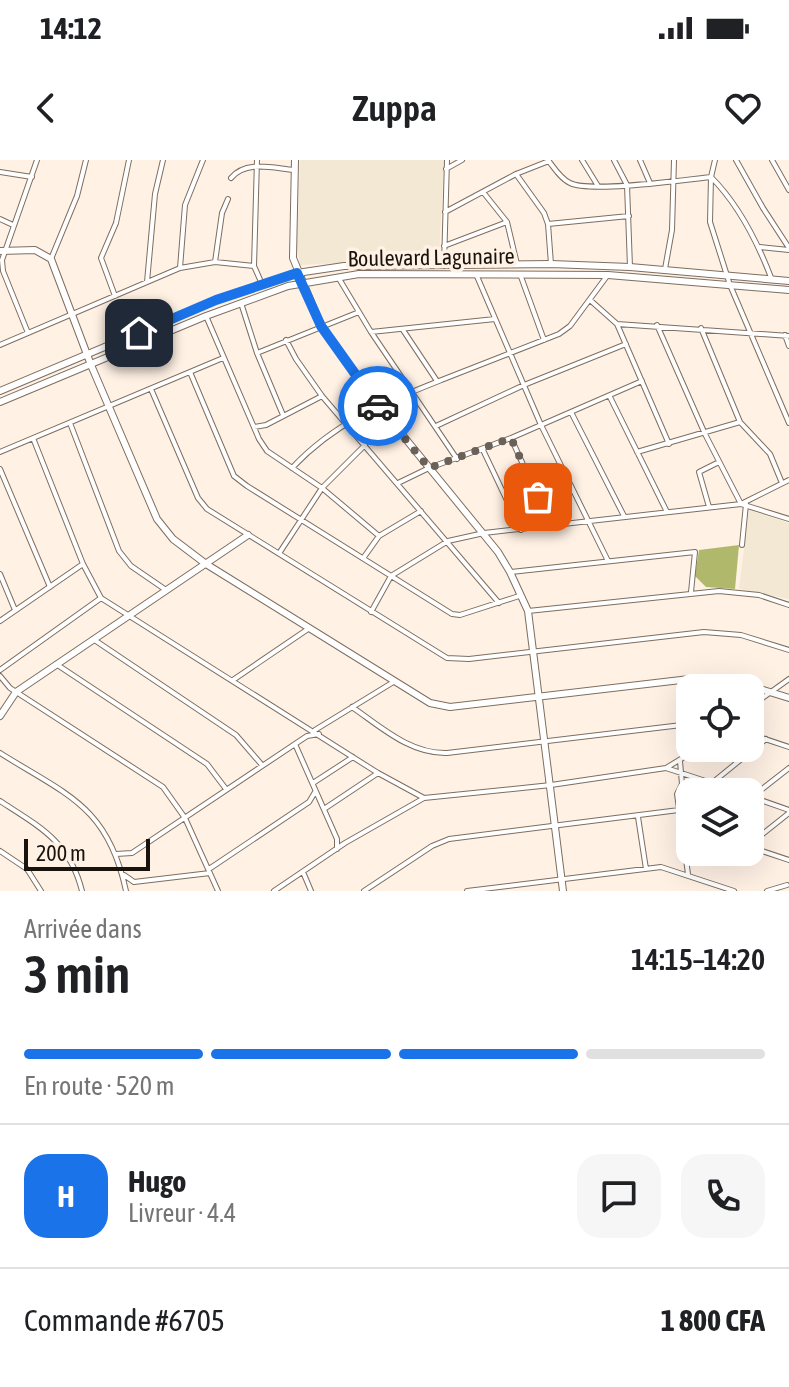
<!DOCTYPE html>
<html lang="fr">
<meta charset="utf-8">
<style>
body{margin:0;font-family:"Asap Condensed",sans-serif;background:#f6f6f6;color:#202124;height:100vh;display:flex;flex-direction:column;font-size:30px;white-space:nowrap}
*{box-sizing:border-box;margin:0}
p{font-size:26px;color:#757577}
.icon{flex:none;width:44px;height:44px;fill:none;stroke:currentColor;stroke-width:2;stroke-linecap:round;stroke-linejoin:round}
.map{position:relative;height:731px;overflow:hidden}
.side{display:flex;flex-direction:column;background:#fff;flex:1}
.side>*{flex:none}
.fabs{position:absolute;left:676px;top:514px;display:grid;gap:16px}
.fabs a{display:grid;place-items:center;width:88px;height:88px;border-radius:16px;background:#fff;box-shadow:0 8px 32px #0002;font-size:40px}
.scale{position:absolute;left:24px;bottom:20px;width:126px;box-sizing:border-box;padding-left:8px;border:4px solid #19130e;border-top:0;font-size:22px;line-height:28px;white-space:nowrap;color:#19130e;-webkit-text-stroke:6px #fff1e4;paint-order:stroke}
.pin{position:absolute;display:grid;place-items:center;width:68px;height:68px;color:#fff;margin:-34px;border-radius:16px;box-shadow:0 4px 12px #0006}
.courier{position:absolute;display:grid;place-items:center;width:80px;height:80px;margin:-40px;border:6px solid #1a73e8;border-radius:50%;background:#fff;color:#222;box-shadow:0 2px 10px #0007}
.headline em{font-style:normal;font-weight:600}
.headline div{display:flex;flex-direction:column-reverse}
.headline{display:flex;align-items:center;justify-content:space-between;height:136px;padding:0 24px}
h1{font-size:52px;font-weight:600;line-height:60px}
.bar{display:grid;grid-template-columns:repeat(4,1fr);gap:12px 8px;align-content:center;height:96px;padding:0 24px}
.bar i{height:10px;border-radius:6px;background:#e0e0e0}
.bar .current{background:#1a73e8}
.bar p{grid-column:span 4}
.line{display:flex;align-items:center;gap:20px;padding:0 24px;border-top:2px solid #e0e0e0}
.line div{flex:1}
.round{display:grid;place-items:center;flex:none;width:84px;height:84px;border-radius:24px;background:#f6f6f6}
.status{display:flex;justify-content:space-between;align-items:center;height:56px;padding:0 40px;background:#fff;direction:ltr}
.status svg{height:22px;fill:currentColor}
header{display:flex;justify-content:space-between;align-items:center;height:104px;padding:0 24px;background:#fff;font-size:36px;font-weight:600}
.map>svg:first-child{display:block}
</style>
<div class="status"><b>14:12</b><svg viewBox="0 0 49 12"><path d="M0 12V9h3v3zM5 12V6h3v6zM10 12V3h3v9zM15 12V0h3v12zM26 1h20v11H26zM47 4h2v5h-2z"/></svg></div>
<header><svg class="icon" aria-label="back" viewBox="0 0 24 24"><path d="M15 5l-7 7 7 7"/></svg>Zuppa<svg class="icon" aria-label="heart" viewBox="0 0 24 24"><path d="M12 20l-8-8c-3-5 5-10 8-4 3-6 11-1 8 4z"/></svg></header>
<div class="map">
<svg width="789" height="731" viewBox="0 0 789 731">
<rect width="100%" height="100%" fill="#fff1e4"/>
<path fill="#f3e8d3" d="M300,0H444L439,98L300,105L297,87Z
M749,350L789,363V439L739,429Z"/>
<path fill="#b0b96b" d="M739,385L735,429L706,427L695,416L699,390Z"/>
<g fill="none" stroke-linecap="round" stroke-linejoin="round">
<g stroke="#7d6e60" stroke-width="6">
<path id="street" d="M257,0L254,106L262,124
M548,0C554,8 561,19 570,23C590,33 684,20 711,17C739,45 758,83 772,120
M582,0L598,26
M614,0L627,25L630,107
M640,0L650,23
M715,0L711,17L710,62L730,125L789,263
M736,0L763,48L789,88
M772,0L789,30
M446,9L462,0
M0,12L32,17
M516,14L544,53L548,64L551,104
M231,18C246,0 272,8 294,10
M483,32L507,62L517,104
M445,52L516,14L549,1
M0,59L13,65
M548,64L629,56
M444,86L507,62
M760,87L789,90
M51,99L77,36L86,0
M215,102L222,53L228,39
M444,105L447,0
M180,108L185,45L203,0
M665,109L672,70L674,0
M476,114L541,265L608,401
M520,114L544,180
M338,117L371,172L457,299
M147,122L155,34L163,0
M115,136L101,98L116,63L129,0
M590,140L617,164L669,284
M241,143L257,193L283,255
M206,156L259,279L267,291L322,328L379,376
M617,164L789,176
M657,165L705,274L741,344
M701,168L740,262L770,294L782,323
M403,170L437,221
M371,172L495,159
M28,173L3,111L2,100L37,0
M785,175L789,186
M286,180L296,199L322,236L499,443
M0,185L180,108L215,102L254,106
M257,193L359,152
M190,212L231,309L234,316L247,326L452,454L460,455L519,436
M151,229L198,338L207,349L447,498L469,499L704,472L741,475L789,490
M610,237L667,352
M571,252L624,356
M70,263L119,391L131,406L166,430
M436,266L524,225L626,184
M254,267L266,265L322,236
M33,278L83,404L101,438L378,613L424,638L551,625L666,608L699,588
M511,278L551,366
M483,290L521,370
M0,292L223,198
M637,292L740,262
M292,308C336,261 386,242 444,219C482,204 521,189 559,174L570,166L607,116
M0,309L50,427
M398,323L429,308L511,278L642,221
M743,343L789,320
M709,347L699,312L719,302
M742,385L746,344
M280,392L322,328L365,285
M364,397L379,376L421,351
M511,412L695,392L691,432
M0,414L15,450
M528,451L719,431L759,435L789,445
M371,452L391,416L448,381L484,373L741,344L789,359
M0,461L83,404
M93,479L236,575L262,605
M56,504L207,604L226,629
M0,510L101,438
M0,516L10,528L163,627L185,658L218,731
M233,520L308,469
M352,547C381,567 410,594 447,593L690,564
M750,547L789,519
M315,570L395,521
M750,574L789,587
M295,584L337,679V689
M0,593C67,635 108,646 126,731
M680,601L682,624L677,634L688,714
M666,608L739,632
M313,623L353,597
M712,623L766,579
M752,637L789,608
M752,637L789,650
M0,641C40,667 70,682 82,731
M324,649L378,613
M638,657L646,709
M681,664L690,667
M750,684L789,653
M750,687L789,700
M0,691L27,709L41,731
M116,694L132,693L307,576L319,574
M209,709L309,642L315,632
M303,712L311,731
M124,715L134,722L210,713
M274,731L345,683L424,638
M364,731L432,686L449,679L679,650
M467,731L661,707L734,731
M767,731L787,725"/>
</g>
<g stroke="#7d6e60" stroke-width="8">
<path id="secondary" d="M295,0L293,98L321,166L378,245L498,392L510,412L528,451L563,731
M0,91L35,90L51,99L91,205L157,359L173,379L206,404L430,543L450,547L698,518L734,521L789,538
M0,231L216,140L297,113L344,106L551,104L630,107L789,121
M0,242L206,156L288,126L359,114L608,115L789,130
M0,556L16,532L248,375"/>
</g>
<use href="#street" stroke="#fff" stroke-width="4"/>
<use href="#secondary" stroke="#fff" stroke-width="6"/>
</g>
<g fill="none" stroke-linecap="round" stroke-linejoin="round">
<path stroke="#6a6159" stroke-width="8" stroke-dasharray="0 14.4" d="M378,246L429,308L511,278L538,337"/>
<path stroke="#1a73e8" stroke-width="10" d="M139,173L216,140L297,113L321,166L378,246"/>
</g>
<g text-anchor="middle" stroke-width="7" stroke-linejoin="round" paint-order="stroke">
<g font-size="22" fill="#19130e" stroke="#fff1e4">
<text transform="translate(431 97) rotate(-1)" y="8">Boulevard Lagunaire</text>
</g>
</g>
</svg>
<div class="fabs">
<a><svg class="icon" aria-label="locate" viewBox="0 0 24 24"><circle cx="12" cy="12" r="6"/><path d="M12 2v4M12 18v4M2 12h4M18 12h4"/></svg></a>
<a><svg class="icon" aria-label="layers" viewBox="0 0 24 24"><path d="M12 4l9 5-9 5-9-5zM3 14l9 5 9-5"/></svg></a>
</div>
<div class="scale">200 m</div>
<div class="pin" style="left:538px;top:337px;background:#ea580c"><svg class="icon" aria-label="bag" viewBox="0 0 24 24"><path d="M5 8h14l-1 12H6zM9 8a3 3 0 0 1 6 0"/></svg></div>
<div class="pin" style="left:139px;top:173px;background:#1f2937"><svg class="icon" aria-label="home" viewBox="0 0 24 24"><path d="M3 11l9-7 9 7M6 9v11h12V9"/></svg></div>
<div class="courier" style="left:378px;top:246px"><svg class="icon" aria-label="car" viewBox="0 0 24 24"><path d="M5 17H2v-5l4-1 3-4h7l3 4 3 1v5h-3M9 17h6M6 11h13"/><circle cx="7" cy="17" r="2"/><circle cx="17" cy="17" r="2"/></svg></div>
</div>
<section class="side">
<div class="headline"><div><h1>3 min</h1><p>Arrivée dans</p></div><em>14:15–14:20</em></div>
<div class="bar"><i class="current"></i><i class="current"></i><i class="current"></i><i></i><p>En route · 520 m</p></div>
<div class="line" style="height:144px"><b class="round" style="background:#1a73e8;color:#fff">H</b><div><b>Hugo</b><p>Livreur · 4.4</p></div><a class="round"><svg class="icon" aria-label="chat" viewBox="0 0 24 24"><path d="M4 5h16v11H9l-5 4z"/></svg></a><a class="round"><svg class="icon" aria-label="phone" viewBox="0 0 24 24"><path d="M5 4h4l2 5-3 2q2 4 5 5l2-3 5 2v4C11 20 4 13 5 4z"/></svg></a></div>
<div class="line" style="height:104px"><div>Commande #6705</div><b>1 800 CFA</b></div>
</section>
